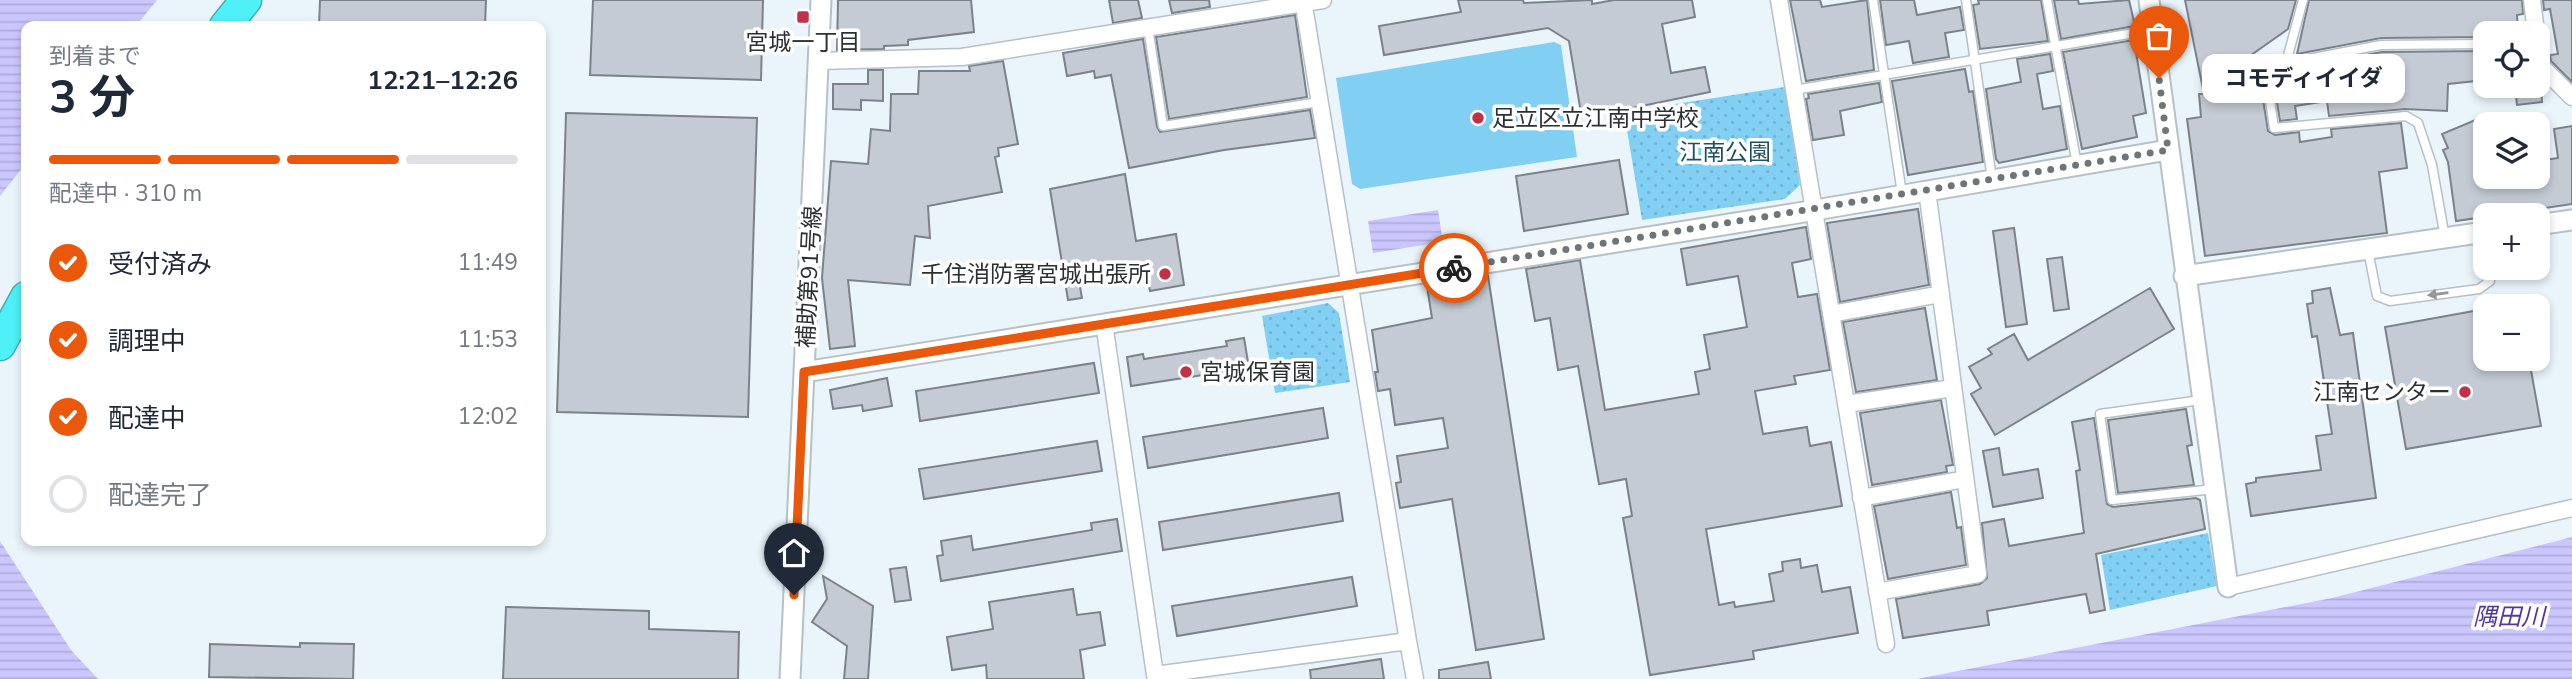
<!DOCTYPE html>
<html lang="ja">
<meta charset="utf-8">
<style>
body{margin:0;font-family:"Nunito Sans","Noto Sans JP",sans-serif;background:#f6f6f7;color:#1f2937;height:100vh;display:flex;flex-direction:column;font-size:26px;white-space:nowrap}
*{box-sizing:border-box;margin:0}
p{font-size:23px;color:#747a83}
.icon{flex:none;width:38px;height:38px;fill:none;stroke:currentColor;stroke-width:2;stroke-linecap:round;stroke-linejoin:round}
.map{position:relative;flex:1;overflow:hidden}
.panel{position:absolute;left:21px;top:21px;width:525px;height:525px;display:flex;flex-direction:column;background:#fff;border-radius:14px;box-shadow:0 4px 10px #0003}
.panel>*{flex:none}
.tools{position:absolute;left:2473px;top:21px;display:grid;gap:14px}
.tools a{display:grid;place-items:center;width:77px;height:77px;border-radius:14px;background:#fff;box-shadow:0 4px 10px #0003;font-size:35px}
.pin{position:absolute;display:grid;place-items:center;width:60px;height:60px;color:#fff;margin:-72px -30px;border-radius:50% 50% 50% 0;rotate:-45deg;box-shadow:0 0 7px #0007}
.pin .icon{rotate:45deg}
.courier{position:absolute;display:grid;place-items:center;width:70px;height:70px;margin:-35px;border:5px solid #ea580c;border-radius:50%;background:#fff;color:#222;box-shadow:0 2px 9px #0007}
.bubble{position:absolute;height:49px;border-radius:14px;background:#fff;box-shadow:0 4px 10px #0003;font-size:23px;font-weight:700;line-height:49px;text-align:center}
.headline em{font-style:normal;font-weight:700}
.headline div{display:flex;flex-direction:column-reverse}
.headline{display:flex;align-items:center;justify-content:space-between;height:119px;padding:0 28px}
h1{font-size:46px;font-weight:700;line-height:52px}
.bar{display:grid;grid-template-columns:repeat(4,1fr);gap:10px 7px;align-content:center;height:84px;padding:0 28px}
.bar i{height:9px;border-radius:5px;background:#e0e1e3}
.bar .current{background:#ea580c}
.bar p{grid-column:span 4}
ol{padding:0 28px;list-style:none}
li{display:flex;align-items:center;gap:21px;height:77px}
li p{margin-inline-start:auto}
li .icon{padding:7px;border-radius:50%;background:#ea580c;color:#fff;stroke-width:4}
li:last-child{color:#747a83}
li i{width:38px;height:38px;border:4px solid #e0e1e3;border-radius:50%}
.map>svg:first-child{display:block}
</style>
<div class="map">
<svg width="2572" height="679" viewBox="0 0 2572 679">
<defs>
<pattern id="park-dots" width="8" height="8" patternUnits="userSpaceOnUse" patternTransform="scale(1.75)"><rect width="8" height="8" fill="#81cff2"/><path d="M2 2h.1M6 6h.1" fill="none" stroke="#70b2d0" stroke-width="1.8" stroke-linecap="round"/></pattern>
<pattern id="water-rules" width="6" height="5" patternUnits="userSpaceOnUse" patternTransform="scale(1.75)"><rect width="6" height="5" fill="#cbc7fe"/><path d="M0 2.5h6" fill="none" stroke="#aeabda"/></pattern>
</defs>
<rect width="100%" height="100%" fill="#eaf5fb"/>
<path fill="url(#park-dots)" d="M1785,87L1800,185L1785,199L1642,220L1624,112Z
M1328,303L1339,313L1350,382L1275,393L1262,316Z
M2208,533L2217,586L2110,610L2101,555Z"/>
<path fill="#81cff2" d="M1554,42L1561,45L1577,157L1360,189L1352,184L1336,78Z"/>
<path fill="url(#water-rules)" d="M0,0H157L136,26H26V163L0,196Z
M1438,210L1443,242L1373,253L1368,221Z
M2572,537V679H1917L2332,598Z
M0,541L71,650L98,679H0Z"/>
<path fill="#c5cbd4" stroke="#7c828a" stroke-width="2" d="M320,0H486L485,26H319Z
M593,0H763L761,80L590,75Z
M838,0H971L974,32L908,40V45L884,46V49L837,50Z
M1109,0H1138L1142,18L1113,23Z
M1169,0H1209L1210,7L1172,13Z
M1458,0H1523L1524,3L1592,0V4L1614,0H1692L1695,17L1662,24L1671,73L1705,67L1710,92L1627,109L1626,106L1581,113L1569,41L1548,28L1384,55L1379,26L1461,12Z
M1790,0H1820L1822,7L1867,0L1874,70L1806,81Z
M1880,0H1914L1917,15L1960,7L1964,30L1945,33L1949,57L1913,63L1909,41L1886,45Z
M1978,0H2041L2048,41L1980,49L1973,5L1979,4Z
M2054,0H2078L2079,4L2129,0L2135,26L2061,39Z
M2185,0H2296L2288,29L2213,82L2259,74L2268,131L2275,135L2299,132L2300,142L2332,137L2331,129L2401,123L2407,168L2379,172L2387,233L2205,256L2187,119L2201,117L2199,94H2204Z
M2309,0H2522L2523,14L2517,15L2518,33H2485V37L2381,38L2297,54Z
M2543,0H2572V82L2551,61L2550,55L2558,54L2550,9L2544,10Z
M1295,15L1307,97L1169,119L1156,37Z
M1143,39L1157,127L1160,132L1310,110L1315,138L1224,150L1129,168L1111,75L1095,78L1094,71L1067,76L1063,53Z
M2134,40L2146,113L2133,116L2137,137L2082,149L2063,52Z
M2485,51V80L2448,84L2447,111L2405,109L2329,116L2327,101L2295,106L2297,119L2280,121L2272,72L2382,52Z
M2050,54L2053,71L2037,74L2043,109L2060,106L2067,149L1999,163L1996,159L1986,89L2021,82L2017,59Z
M1003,61L1018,144L998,148L999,156L995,157L1002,192L928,206L930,238L915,236L910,285L848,280L855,346L830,349L822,278L831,161L868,164L871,129L890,131L891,94H918L919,71H970L969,66Z
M1965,69L1969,92L1973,91L1983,162L1908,175L1892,81Z
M868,70H883V101L861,100V110L833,109V84H868Z
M1879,83L1882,102L1840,111L1844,135L1813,140L1806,99L1809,98L1808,94Z
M2515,86H2541L2542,102L2517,105Z
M566,113L757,118L748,417L557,412Z
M2485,116V177H2538V161L2558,158L2554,129L2572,126V204L2456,221L2448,162L2443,150L2448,148L2442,134Z
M1619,160L1628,214L1524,231L1516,176Z
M1125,174L1136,241L1176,234L1184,285L1150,291L1147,276L1117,281L1115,275L1079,281L1082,298L1068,300L1050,189Z
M1918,209L1929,285L1840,302L1827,223Z
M1806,227L1811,259L1792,263L1798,297L1817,294L1830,370L1794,376L1796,384L1755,391L1763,434L1807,427L1810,446L1831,442L1842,506L1706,529L1719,605L1734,602L1735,607L1774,601L1769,574L1783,571L1782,562L1800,559L1801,568L1817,565L1822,592L1850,587L1858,633L1753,651L1754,659L1650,675L1623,518L1632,516L1626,479L1599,484L1578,366L1558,370L1550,318L1535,321L1526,269L1580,260L1605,410L1699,394L1695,372L1710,369L1704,335L1747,327L1738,276L1687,285L1681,249Z
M2014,228L2027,324L2006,327L1993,231Z
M2062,257L2069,309L2054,311L2047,259Z
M1488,276L1544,639L1476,650L1452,499L1400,508L1396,483L1401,482L1397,456L1448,448L1443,418L1395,425L1390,389L1378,391L1375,372H1378L1372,330L1432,318L1427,286Z
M2150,288L2174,329L1995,435L1971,394L1981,388L1969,367L1992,354L1988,349L2014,334L2028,360Z
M2330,288L2340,335L2353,333L2376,498L2251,516L2246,484L2256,482V478L2321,470L2316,436L2332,434L2317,336L2312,337L2307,304L2313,303L2312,291Z
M1925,308L1937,380L1856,392L1843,322Z
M2485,309V359H2529L2541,426L2406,449L2385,327Z
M1244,338L1249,368L1131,386L1127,357L1143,354L1144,359L1227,346L1226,341Z
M1094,363L1099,393L920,421L916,391Z
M887,378L892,406L863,411L862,405L833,409L830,390Z
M1941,400L1953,465L1946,466L1947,472L1872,485L1860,413Z
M1323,408L1328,438L1148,468L1143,437Z
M2186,409L2192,445L2187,446L2194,485L2118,493L2108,420Z
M2094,418L2107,504L2113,507L2196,498L2200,500L2205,529L2096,554L2105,610L2090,613L2086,594L1987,611L1989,625L1903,638L1896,599L1980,584L1987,578L1982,523L2004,519L2009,546L2084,533L2076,471L2080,470L2072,422Z
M1097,441L1102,471L924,499L919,469Z
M1999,448L2003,475L2038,469L2043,498L1993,507L1983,451Z
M1951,492L1957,528L1961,527L1966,565L1888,579L1874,506Z
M1339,493L1343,521L1163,550L1159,522Z
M1117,519L1122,551L941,581L937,556L943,555L941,541L971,536L973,550L1092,530L1091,523Z
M906,567L911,600L895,602L890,569Z
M823,576L873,606L868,679H844L847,646L812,622L827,599Z
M1352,577L1357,606L1177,636L1172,606Z
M1073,589L1077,615L1100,612L1105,645L1080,650L1084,679H987L986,665L952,670L947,637L993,629L989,602Z
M506,607L649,611V629L739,632L738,679H503Z
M300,643L354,644L353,679L209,677L210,644L300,647Z
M1381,659L1384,679H1311L1310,670Z
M1488,662L1491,679H1439V670Z"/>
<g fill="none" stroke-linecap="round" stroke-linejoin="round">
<g stroke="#b6c1c6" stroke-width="11">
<path id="service" d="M1873,0L1902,194
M1966,0L1992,179
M2047,0L2077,165
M1148,27L1163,126L1319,102
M2286,63L2303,0
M1794,90L2152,30
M2445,238L2432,165L2418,123L2406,116L2274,128L2265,67L2381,45L2485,44
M2368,250L2377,296L2390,301L2479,289L2490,281L2491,268
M2201,400L2100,414L2112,500L2214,489"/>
</g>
<g stroke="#b6c1c6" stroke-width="19">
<path id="minor" d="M1779,0L1886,644
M2532,0L2536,33
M2538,48L2540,65L2572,97
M819,61L962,57L1323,0
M1831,314L1941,294
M1104,323L1155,675L1408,641L1303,0
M1846,404L1953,388
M1861,498L1965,479
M2228,587L2572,508
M1877,592L1978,574L1927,190
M1408,641L1415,679"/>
</g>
<g stroke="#b6c1c6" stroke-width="23">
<path id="tertiary" d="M2149,0L2228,587
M2538,225L2572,220
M2184,276L2485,232
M804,372L1792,214L2168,150
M790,679L821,0"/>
</g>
<g stroke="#42adb2" stroke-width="33">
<path id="motorway" d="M225,26L246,0
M0,345L26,297"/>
</g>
<use href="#service" stroke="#fff" stroke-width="8"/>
<use href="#minor" stroke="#fff" stroke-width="16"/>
<use href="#tertiary" stroke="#fff" stroke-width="19"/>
<use href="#motorway" stroke="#4ff0f7" stroke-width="30"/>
</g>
<defs><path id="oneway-solid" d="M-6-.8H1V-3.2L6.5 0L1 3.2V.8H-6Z" transform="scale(1.75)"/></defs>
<use fill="#959898" href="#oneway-solid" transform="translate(2438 294) rotate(172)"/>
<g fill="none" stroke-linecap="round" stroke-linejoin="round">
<path stroke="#6e7578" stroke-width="7" stroke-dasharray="0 12.6" d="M1454,268L2168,150L2159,78"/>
<path stroke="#ea580c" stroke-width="9" d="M794,595L804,372L1454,268"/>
</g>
<g fill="#c23147" stroke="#fff" stroke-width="2.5">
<rect x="796" y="10" width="14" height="14" rx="3.5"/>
<circle cx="1478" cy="118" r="7"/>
<circle cx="1165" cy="274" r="7"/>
<circle cx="1186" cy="372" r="7"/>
<circle cx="2465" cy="392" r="7"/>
</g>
<g text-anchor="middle" stroke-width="7" stroke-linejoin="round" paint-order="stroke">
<g font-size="23" fill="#2b3032" stroke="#fff" text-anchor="start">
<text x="803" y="50" text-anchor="middle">宮城一丁目</text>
<text x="1492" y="126">足立区立江南中学校</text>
<text x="1151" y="282" text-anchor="end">千住消防署宮城出張所</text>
<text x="1200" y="380">宮城保育園</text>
<text x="2451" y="400" text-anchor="end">江南センター</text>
</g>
<g font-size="23" fill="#1e5064" stroke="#fff">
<text x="1725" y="160">江南公園</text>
</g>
<g font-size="23" fill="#2b3032" stroke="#fff">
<text transform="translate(809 277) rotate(-87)" y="8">補助第91号線</text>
</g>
<g font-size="24" font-style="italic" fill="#50399e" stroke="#fff">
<text x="2509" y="625">隅田川</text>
</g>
</g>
</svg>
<div class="tools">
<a><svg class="icon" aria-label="locate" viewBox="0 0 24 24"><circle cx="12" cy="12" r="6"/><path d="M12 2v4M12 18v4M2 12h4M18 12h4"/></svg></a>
<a><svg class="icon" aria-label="layers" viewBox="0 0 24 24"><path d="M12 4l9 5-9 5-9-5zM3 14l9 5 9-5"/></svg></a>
<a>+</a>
<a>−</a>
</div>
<div class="pin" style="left:2159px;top:78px;background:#ea580c"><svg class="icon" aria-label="bag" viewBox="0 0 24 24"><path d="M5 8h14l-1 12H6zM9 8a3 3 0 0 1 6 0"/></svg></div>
<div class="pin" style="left:794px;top:595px;background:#1f2937"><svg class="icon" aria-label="home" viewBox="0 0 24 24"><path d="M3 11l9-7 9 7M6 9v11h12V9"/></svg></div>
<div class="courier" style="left:1454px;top:268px"><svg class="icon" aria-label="bike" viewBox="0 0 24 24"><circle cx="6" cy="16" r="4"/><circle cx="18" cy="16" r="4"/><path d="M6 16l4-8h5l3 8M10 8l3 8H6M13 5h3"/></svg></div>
<div class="bubble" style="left:2202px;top:54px;width:203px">コモディイイダ</div>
<section class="panel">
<div class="headline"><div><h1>3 分</h1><p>到着まで</p></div><em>12:21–12:26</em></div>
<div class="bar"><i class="current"></i><i class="current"></i><i class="current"></i><i></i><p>配達中 · 310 m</p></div>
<ol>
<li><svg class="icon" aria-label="check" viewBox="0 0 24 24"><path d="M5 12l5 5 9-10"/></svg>受付済み<p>11:49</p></li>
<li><svg class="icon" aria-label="check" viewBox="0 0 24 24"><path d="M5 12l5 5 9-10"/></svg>調理中<p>11:53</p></li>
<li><svg class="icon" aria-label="check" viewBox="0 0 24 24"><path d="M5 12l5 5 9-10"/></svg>配達中<p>12:02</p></li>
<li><i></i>配達完了</li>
</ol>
</section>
</div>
